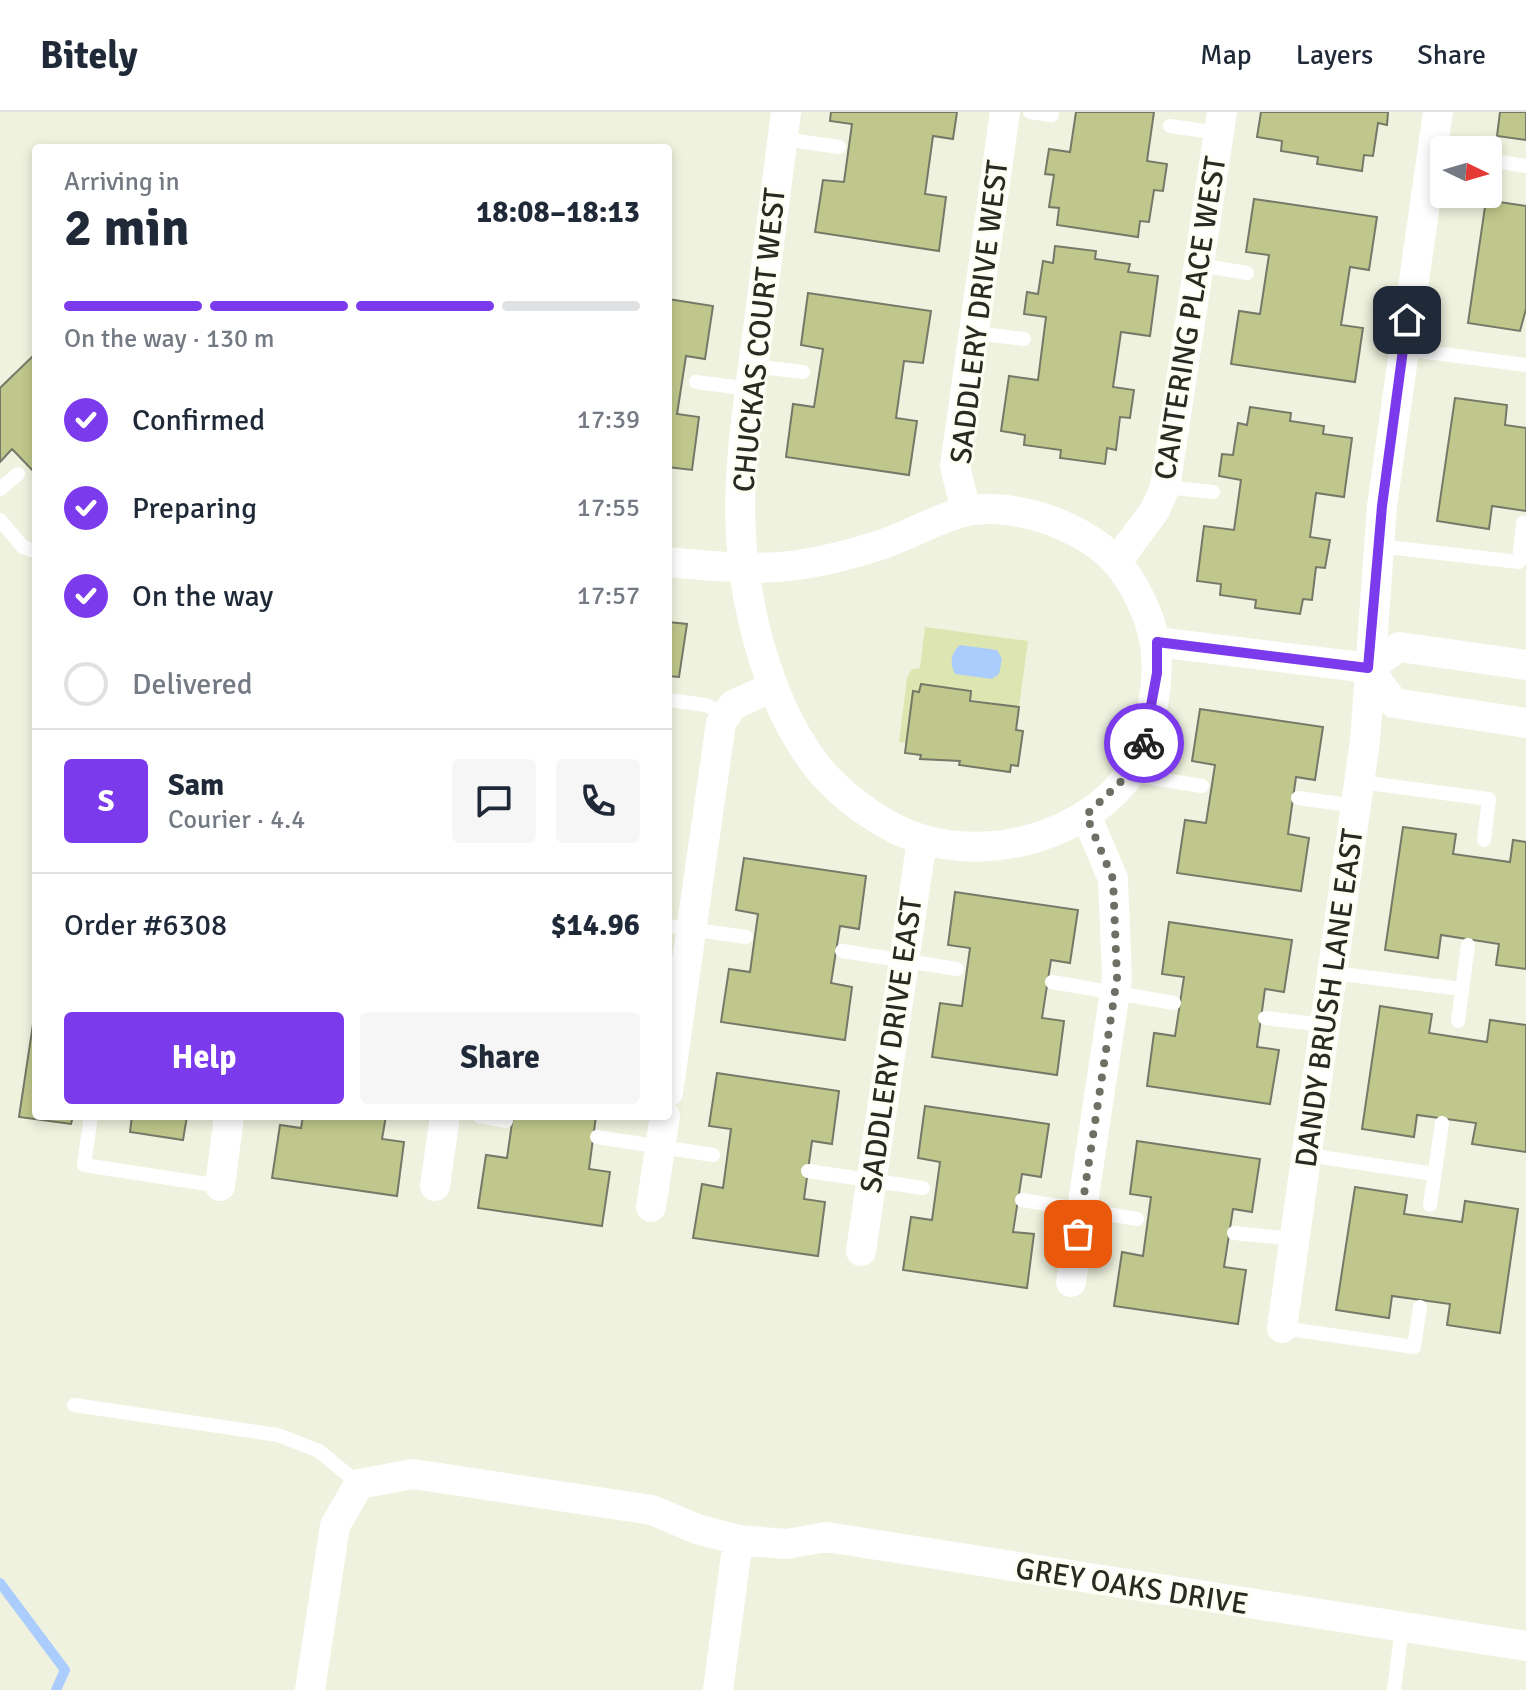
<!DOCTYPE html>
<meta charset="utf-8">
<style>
body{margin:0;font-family:Signika,sans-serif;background:#f6f6f7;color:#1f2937;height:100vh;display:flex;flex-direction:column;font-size:30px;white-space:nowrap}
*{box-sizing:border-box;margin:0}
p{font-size:26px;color:#747a83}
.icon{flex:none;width:44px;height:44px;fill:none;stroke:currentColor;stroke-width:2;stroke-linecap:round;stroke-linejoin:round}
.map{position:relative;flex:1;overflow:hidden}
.panel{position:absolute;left:32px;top:32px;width:640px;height:976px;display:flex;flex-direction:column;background:#fff;border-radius:8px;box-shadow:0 4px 12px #0003}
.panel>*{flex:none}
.needle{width:52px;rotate:95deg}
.fabs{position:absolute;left:1430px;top:24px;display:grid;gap:16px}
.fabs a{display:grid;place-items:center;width:72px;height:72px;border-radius:8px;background:#fff;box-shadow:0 4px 12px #0003;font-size:40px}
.pin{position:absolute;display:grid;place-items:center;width:68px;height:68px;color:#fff;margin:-34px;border-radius:16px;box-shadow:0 4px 12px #0006}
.courier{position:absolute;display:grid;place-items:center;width:80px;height:80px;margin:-40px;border:6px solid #7c3aed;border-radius:50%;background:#fff;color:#222;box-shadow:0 2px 10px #0007}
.head em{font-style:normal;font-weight:800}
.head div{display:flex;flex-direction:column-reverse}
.head{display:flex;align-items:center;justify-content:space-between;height:136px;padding:0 32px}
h1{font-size:52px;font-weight:800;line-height:60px}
.bar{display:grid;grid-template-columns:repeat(4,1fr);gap:12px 8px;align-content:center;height:96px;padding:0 32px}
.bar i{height:10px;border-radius:6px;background:#e0e1e3}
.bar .active{background:#7c3aed}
.bar p{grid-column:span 4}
.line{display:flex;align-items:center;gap:20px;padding:0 32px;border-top:2px solid #e0e1e3}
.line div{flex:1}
.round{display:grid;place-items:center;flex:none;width:84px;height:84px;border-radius:8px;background:#f6f6f7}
ol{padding:0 32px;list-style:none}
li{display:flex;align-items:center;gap:24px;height:88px}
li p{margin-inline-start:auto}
li .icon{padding:8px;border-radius:50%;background:#7c3aed;color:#fff;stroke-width:4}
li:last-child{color:#747a83}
li i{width:44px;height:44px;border:4px solid #e0e1e3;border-radius:50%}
.action{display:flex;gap:16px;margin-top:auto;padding:16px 32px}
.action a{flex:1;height:92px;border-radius:8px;background:#7c3aed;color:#fff;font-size:32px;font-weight:800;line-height:92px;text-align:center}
.action a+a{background:#f6f6f7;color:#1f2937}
header{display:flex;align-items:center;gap:48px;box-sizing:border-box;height:112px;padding:0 40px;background:#fff;border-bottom:2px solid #e0e1e3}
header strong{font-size:38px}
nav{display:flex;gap:44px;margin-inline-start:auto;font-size:28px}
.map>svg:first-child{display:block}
</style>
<header>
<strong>Bitely</strong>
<nav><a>Map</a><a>Layers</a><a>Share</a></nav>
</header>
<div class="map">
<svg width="1526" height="1578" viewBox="0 0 1526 1578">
<rect width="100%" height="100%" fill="#eff2de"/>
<path fill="#dde6b0" d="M925,515L1028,529L1019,595L914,579L906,631L899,630L907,566L912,557L920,556Z"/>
<path fill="#aacdfe" d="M960,533L997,538L1002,547L999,562L992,567L955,562C949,550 951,541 960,533Z"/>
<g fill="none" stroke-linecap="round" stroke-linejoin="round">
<path stroke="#aacdfe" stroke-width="10" d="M0,1471L65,1558L56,1578"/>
</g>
<path fill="#bfc78c" stroke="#767967" stroke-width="2" d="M831,0H957L953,27L933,24L925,82L946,85L939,139L815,120L823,68L844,70L852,12L830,9Z
M1076,0H1154L1147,49L1167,52L1163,79L1154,78L1149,110L1140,109L1138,125L1057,113L1059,96L1049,95L1054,63L1045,62L1049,37L1070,40Z
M1261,0H1388L1387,13L1378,11L1373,44L1364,43L1362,59L1317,52L1318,45L1281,39L1282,29L1257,25Z
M1500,0H1526V28L1497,24Z
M1254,87L1377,105L1369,158L1350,155L1341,213L1363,216L1355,270L1231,252L1239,199L1260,202L1269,143L1246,140Z
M1486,88L1526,94V197L1520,219L1468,211Z
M1055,134L1096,139L1095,147L1130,152L1128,160L1158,164L1150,224L1121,220L1113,275L1134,278L1130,306L1120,305L1116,338L1107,336L1105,352L1060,346L1061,338L1024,333L1025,323L1001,319L1009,264L1038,268L1046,205L1024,202L1027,180L1038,182L1043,149L1053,151Z
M808,181L931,199L923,251L904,249L896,306L917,309L909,363L786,345L793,292L814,295L823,237L801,233Z
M668,187L713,194L705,247L686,244L677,302L699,305L692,358L668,355Z
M36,241V362L12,337L0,350V276Z
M1455,286L1507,293L1505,313L1526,316V399L1492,394L1489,417L1437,409Z
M1250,295L1291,301L1290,309L1324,314L1323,322L1352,326L1344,385L1316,381L1310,425L1330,428L1325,456L1316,455L1312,488L1303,487L1300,502L1255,496L1256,488L1220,483L1221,472L1197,469L1204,414L1234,418L1241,368L1219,364L1222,342L1233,343L1238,311L1247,313Z
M668,510L687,512L679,565L668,564Z
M921,572L971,579L970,589L1019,595L1016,618L1023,619L1018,654L1011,653L1010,660L959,653L960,649L920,647L921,643L905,641L913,579L919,580Z
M1200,597L1323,615L1315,668L1296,665L1288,722L1309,726L1301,779L1177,761L1185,708L1206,711L1215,653L1192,649Z
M1403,715L1456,722L1453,742L1510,750L1513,728L1526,730V857L1496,853L1499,832L1441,823L1438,846L1385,838Z
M744,746L866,764L859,817L840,814L831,871L852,875L845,928L721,910L729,857L750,860L758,802L736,798Z
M955,780L1078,798L1070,851L1051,848L1042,906L1064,909L1057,963L932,945L940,891L962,894L970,836L948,833Z
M1169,810L1292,828L1284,880L1265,877L1257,935L1279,938L1270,992L1147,974L1154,921L1175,924L1184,865L1162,862Z
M36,892V1004H73L71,1012L19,1005Z
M1380,894L1432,902L1429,921L1487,930L1490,908L1526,913V1040L1472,1032L1476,1011L1417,1003L1414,1025L1362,1017Z
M717,961L839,979L832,1032L812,1029L804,1087L825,1090L818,1144L693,1126L702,1072L723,1076L731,1017L709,1014Z
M925,994L1049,1012L1041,1065L1022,1062L1013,1120L1034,1122L1027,1176L903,1158L911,1105L932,1108L940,1050L918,1046Z
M132,1004H187L183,1028L130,1020Z
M303,1004H386L382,1027L404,1030L397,1084L272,1066L280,1013L301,1016Z
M513,1004H596L589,1057L610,1060L602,1114L478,1096L486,1043L507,1046Z
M1137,1029L1260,1047L1252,1100L1233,1097L1224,1155L1246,1158L1238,1212L1114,1194L1122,1140L1143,1144L1151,1085L1130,1082Z
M1355,1075L1407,1083L1404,1102L1462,1110L1465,1089L1518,1097L1500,1221L1447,1213L1450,1192L1392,1184L1389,1206L1336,1198Z"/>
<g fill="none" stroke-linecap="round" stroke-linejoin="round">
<path stroke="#fff" stroke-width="14" d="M1030,0L1052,3
M1170,14L1219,21
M783,27L839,35
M1488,48L1526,54
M1199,153L1247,161
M974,221L1024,227
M1404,237L1526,253
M753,254L803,260
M696,270L750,277
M1165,375L1213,380
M0,377L18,362
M0,408L23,435L36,440
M1378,434L1519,450L1523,411
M668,588L706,593L726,603
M1133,658L1145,665L1202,674
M1360,670L1489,687L1484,728
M1298,686L1356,694
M668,814L746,825
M842,839L957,857
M1333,861L1462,877
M1052,870L1174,891
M1265,906L1325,913
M1458,909L1468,833
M91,1004L84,1053L220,1074
M479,1004L506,1009
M597,1025L713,1043
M1307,1043L1434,1062
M808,1059L923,1076
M1022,1088L1137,1107
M1430,1093L1442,1011
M1234,1121L1295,1127
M1282,1216L1414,1235L1420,1195
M74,1293L278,1323L319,1339L359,1372
M1394,1578L1402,1516"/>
<path stroke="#fff" stroke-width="30" d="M966,399L955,354L1005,0
M1118,448L1155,398L1165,375L1222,0
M668,450C711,454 755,459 798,453C826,449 856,441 883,432C910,423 936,407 963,400C989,393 1024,399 1049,408C1103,428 1129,454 1149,508C1160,539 1158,570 1151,602C1147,621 1143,643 1132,659C1088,723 994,749 921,727C887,717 851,691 827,666C772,606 746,503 741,424C737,361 748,295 756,233C766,155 776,78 786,0
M1157,530L1368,556L1399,535L1526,553
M1368,556L1394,591L1526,611
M668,980L721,611L733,593L773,575
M220,1074L229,1004
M435,1074L445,1004
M651,1095L665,1004
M861,1139L922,728
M1071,1170L1117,866L1113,767L1086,703
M1282,1216L1365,629L1382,394L1438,0
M310,1578L335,1414L359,1372L413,1362L652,1398L697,1417L738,1428L787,1432L826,1425L1526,1534
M718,1578L738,1428"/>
</g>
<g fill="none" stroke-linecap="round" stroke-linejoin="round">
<path stroke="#6e7064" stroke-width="8" stroke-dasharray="0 14.4" d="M1078,1122L1117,866L1113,767L1086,703L1133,658L1144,631"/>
<path stroke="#7c3aed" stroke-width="10" d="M1144,631L1157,561V530L1368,556L1382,394L1407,208"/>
</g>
<g text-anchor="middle" stroke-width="6" stroke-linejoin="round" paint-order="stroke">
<g font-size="30" fill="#292a23" stroke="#fcfff2">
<text transform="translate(979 200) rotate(-83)" y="10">SADDLERY DRIVE WEST</text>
<text transform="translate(1190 206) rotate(-81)" y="10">CANTERING PLACE WEST</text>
<text transform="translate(759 228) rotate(-84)" y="10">CHUCKAS COURT WEST</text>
<text transform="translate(1329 886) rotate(-82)" y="10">DANDY BRUSH LANE EAST</text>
<text transform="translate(891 933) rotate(-82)" y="10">SADDLERY DRIVE EAST</text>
<text transform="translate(1132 1474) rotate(9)" y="10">GREY OAKS DRIVE</text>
</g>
</g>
</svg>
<div class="fabs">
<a><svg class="needle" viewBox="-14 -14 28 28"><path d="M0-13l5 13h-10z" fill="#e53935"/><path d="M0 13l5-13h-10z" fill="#747a83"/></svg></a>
</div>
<div class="pin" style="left:1078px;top:1122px;background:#ea580c"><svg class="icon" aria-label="bag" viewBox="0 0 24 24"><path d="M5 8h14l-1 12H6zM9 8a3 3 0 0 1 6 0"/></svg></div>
<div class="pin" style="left:1407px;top:208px;background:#1f2937"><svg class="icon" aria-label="home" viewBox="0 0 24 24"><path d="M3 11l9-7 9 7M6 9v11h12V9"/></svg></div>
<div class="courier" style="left:1144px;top:631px"><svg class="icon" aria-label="bike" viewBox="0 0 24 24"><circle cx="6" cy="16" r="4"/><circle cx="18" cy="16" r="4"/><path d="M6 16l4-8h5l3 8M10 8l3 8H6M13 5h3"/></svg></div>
<section class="panel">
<div class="head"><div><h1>2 min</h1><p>Arriving in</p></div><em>18:08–18:13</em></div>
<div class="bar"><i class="active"></i><i class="active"></i><i class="active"></i><i></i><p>On the way · 130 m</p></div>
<ol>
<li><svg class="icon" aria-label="check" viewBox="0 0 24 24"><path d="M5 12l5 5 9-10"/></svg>Confirmed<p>17:39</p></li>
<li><svg class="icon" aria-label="check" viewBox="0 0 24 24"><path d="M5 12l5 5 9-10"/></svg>Preparing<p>17:55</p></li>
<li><svg class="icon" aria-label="check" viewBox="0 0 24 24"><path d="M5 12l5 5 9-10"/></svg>On the way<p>17:57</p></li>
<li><i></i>Delivered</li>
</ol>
<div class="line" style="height:144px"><b class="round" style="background:#7c3aed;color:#fff">S</b><div><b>Sam</b><p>Courier · 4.4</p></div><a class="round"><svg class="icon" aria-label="chat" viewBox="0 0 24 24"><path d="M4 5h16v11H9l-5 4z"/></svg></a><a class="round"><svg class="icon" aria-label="phone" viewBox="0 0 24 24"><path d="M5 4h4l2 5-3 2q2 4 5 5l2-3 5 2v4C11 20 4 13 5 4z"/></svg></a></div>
<div class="line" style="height:104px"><div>Order #6308</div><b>$14.96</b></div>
<div class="action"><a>Help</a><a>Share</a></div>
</section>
</div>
